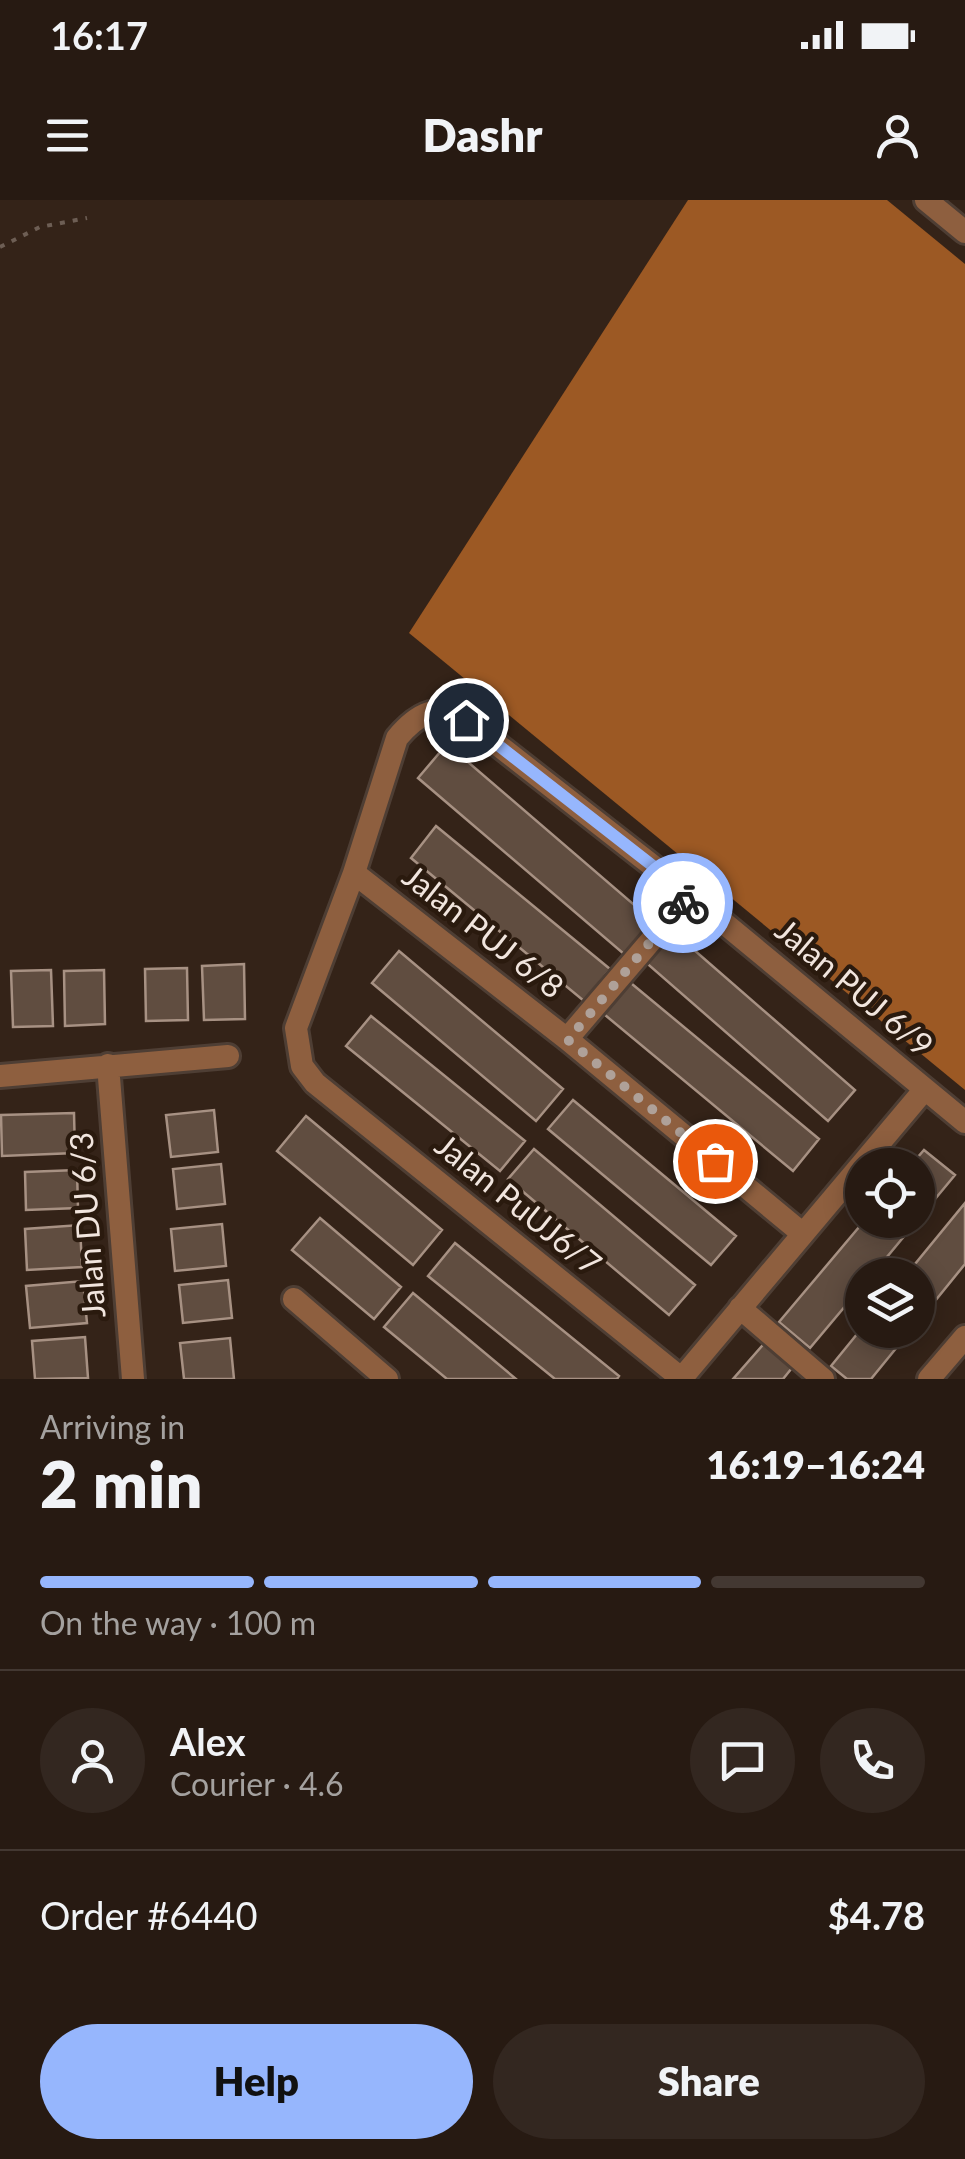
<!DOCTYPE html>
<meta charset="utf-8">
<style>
body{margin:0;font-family:Lato,sans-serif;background:#332720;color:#f1f3f6;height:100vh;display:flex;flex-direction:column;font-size:38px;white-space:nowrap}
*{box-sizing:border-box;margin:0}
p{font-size:32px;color:#a4a19f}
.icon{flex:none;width:55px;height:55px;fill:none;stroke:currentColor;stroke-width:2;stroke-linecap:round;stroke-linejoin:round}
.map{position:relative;height:1179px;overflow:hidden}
.panel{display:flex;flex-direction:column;background:#271a12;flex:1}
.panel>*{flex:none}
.buttons{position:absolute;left:845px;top:948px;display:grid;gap:20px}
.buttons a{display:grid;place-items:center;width:90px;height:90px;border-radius:50%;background:#271a12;box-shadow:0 5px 25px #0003,0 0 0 2px #433832;font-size:50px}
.pin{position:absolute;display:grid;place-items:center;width:85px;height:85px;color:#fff;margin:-42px;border:5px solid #fff;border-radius:50%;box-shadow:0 2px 10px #0007}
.courier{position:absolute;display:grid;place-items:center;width:100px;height:100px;margin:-50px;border:8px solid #96b6fd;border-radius:50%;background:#fff;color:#222;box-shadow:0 2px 12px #0007}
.head em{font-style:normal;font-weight:800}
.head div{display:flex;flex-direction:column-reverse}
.head{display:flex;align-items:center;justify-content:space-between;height:170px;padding:0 40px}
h1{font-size:65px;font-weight:800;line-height:75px}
.bar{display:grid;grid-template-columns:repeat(4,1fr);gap:15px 10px;align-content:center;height:120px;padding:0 40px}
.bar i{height:12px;border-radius:8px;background:#433832}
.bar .active{background:#96b6fd}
.bar p{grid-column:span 4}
.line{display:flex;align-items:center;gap:25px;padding:0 40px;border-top:2px solid #433832}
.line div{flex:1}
.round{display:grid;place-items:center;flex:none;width:105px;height:105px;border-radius:52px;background:#332720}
.action{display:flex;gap:20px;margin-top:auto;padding:20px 40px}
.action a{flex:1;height:115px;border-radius:60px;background:#96b6fd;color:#111;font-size:40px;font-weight:800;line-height:115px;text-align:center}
.action a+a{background:#332720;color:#f1f3f6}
.status{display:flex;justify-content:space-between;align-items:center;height:70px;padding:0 50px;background:#271a12;direction:ltr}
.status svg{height:28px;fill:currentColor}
header{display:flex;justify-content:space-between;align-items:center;height:130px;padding:0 40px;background:#271a12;font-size:45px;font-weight:800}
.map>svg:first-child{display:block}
</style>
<div class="status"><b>16:17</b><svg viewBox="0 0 49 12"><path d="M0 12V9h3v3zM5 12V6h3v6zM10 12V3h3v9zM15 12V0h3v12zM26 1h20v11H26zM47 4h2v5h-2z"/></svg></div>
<header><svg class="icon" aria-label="menu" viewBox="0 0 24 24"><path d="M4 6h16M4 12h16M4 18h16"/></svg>Dashr<svg class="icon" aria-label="person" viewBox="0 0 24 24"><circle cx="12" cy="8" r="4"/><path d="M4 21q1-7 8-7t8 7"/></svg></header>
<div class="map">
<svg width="965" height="1179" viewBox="0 0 965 1179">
<rect width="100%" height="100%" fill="#342318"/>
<path fill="#9c5924" d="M688,0H887L965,64V890L409,433Z"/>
<path fill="#604d40" stroke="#a79183" stroke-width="2.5" d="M447,544L653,721L624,754L418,578Z
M436,626L610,769L584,801L411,658Z
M670,729L855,890L828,921L643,760Z
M399,751L563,889L536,921L372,783Z
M244,764L245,819L204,820L202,766Z
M187,768L188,820L146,821L145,769Z
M51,770L53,826L13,827L11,771Z
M104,770L105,824L65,826L64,771Z
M626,779L819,939L793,971L599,810Z
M371,816L525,941L500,971L346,846Z
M573,900L736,1036L711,1065L548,929Z
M214,910L218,952L171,957L166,915Z
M74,913L75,953L2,956L1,915Z
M306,916L442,1030L413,1065L277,951Z
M534,949L695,1085L669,1115L508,979Z
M924,950L955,975L872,1075H862V1086L810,1148L779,1122L865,1020H918V965H911Z
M221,964L225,1004L177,1009L173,969Z
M77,970L78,1008L26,1010L25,972Z
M965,1003V1064L918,1122V1075H906Z
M320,1018L401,1087L374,1119L292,1050Z
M222,1024L226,1066L175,1071L171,1029Z
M80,1025L82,1067L27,1070L25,1029Z
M455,1043L619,1176L617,1179H555L428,1076Z
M228,1080L232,1118L183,1123L179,1085Z
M83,1081L87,1123L30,1128L26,1086Z
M413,1093L516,1179H447L384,1127Z
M862,1128L911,1130L871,1179H847L831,1166Z
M85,1137L88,1178L35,1179L32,1141Z
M230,1138L234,1179H184L180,1143Z
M768,1139L796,1163L783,1179H733Z"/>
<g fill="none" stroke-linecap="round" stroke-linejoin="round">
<g stroke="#4e3e34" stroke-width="28">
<path id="minor" d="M926,0L965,32
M354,673L567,839L803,1034
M567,839L690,695
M108,865L133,1179
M0,876L228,856
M294,1099L387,1179
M740,1108L823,1179
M681,1178L315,883L302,866L296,828L354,673L397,538C417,514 438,502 466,520L690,695L965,922
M681,1179L925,889
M929,1179L965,1137"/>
</g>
<path stroke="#6d5e54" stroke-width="4" stroke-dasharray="5 8" stroke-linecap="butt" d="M0,47L40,27L87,18"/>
<use href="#minor" stroke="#8e5f3f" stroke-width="22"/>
</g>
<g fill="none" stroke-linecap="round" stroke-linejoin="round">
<path stroke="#afa199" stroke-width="10" stroke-dasharray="0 18" d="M683,703L568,840L715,961"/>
<path stroke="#96b6fd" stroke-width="12" d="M466,520L690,695L683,703"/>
</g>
<g text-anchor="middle" stroke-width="9" stroke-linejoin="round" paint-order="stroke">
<g font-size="32" fill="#f1e5de" stroke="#2a1a0e">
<text transform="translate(483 732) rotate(38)" y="11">Jalan PUJ 6/8</text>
<text transform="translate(854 788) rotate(40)" y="11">Jalan PUJ 6/9</text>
<text transform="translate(518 1005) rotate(39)" y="11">Jalan PuUJ6/7</text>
<text transform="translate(88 1025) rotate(-94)" y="11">Jalan DU 6/3</text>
</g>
</g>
</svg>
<div class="buttons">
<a><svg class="icon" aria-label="locate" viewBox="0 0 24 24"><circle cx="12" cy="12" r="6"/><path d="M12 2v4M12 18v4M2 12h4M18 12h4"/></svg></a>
<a><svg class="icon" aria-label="layers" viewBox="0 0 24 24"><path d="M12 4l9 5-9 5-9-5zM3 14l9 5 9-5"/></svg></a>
</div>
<div class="pin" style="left:715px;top:961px;background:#ea580c"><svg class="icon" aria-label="bag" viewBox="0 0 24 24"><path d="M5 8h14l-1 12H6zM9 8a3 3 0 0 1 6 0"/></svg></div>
<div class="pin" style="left:466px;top:520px;background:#1f2937"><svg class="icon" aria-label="home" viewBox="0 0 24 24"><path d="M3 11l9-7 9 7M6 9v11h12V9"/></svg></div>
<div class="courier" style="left:683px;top:703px"><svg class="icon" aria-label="bike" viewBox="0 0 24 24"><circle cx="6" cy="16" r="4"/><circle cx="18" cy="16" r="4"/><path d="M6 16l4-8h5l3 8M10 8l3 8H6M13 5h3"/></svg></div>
</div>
<section class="panel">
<div class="head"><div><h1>2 min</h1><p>Arriving in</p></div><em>16:19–16:24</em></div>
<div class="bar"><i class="active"></i><i class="active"></i><i class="active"></i><i></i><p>On the way · 100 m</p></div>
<div class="line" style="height:180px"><a class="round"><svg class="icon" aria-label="person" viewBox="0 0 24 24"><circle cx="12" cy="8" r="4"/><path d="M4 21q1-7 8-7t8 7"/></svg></a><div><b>Alex</b><p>Courier · 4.6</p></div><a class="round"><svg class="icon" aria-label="chat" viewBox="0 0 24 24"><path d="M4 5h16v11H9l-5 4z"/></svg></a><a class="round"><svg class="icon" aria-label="phone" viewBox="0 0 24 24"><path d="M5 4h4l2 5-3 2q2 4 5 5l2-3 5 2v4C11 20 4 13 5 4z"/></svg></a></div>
<div class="line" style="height:130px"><div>Order #6440</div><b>$4.78</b></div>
<div class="action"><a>Help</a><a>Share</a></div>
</section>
